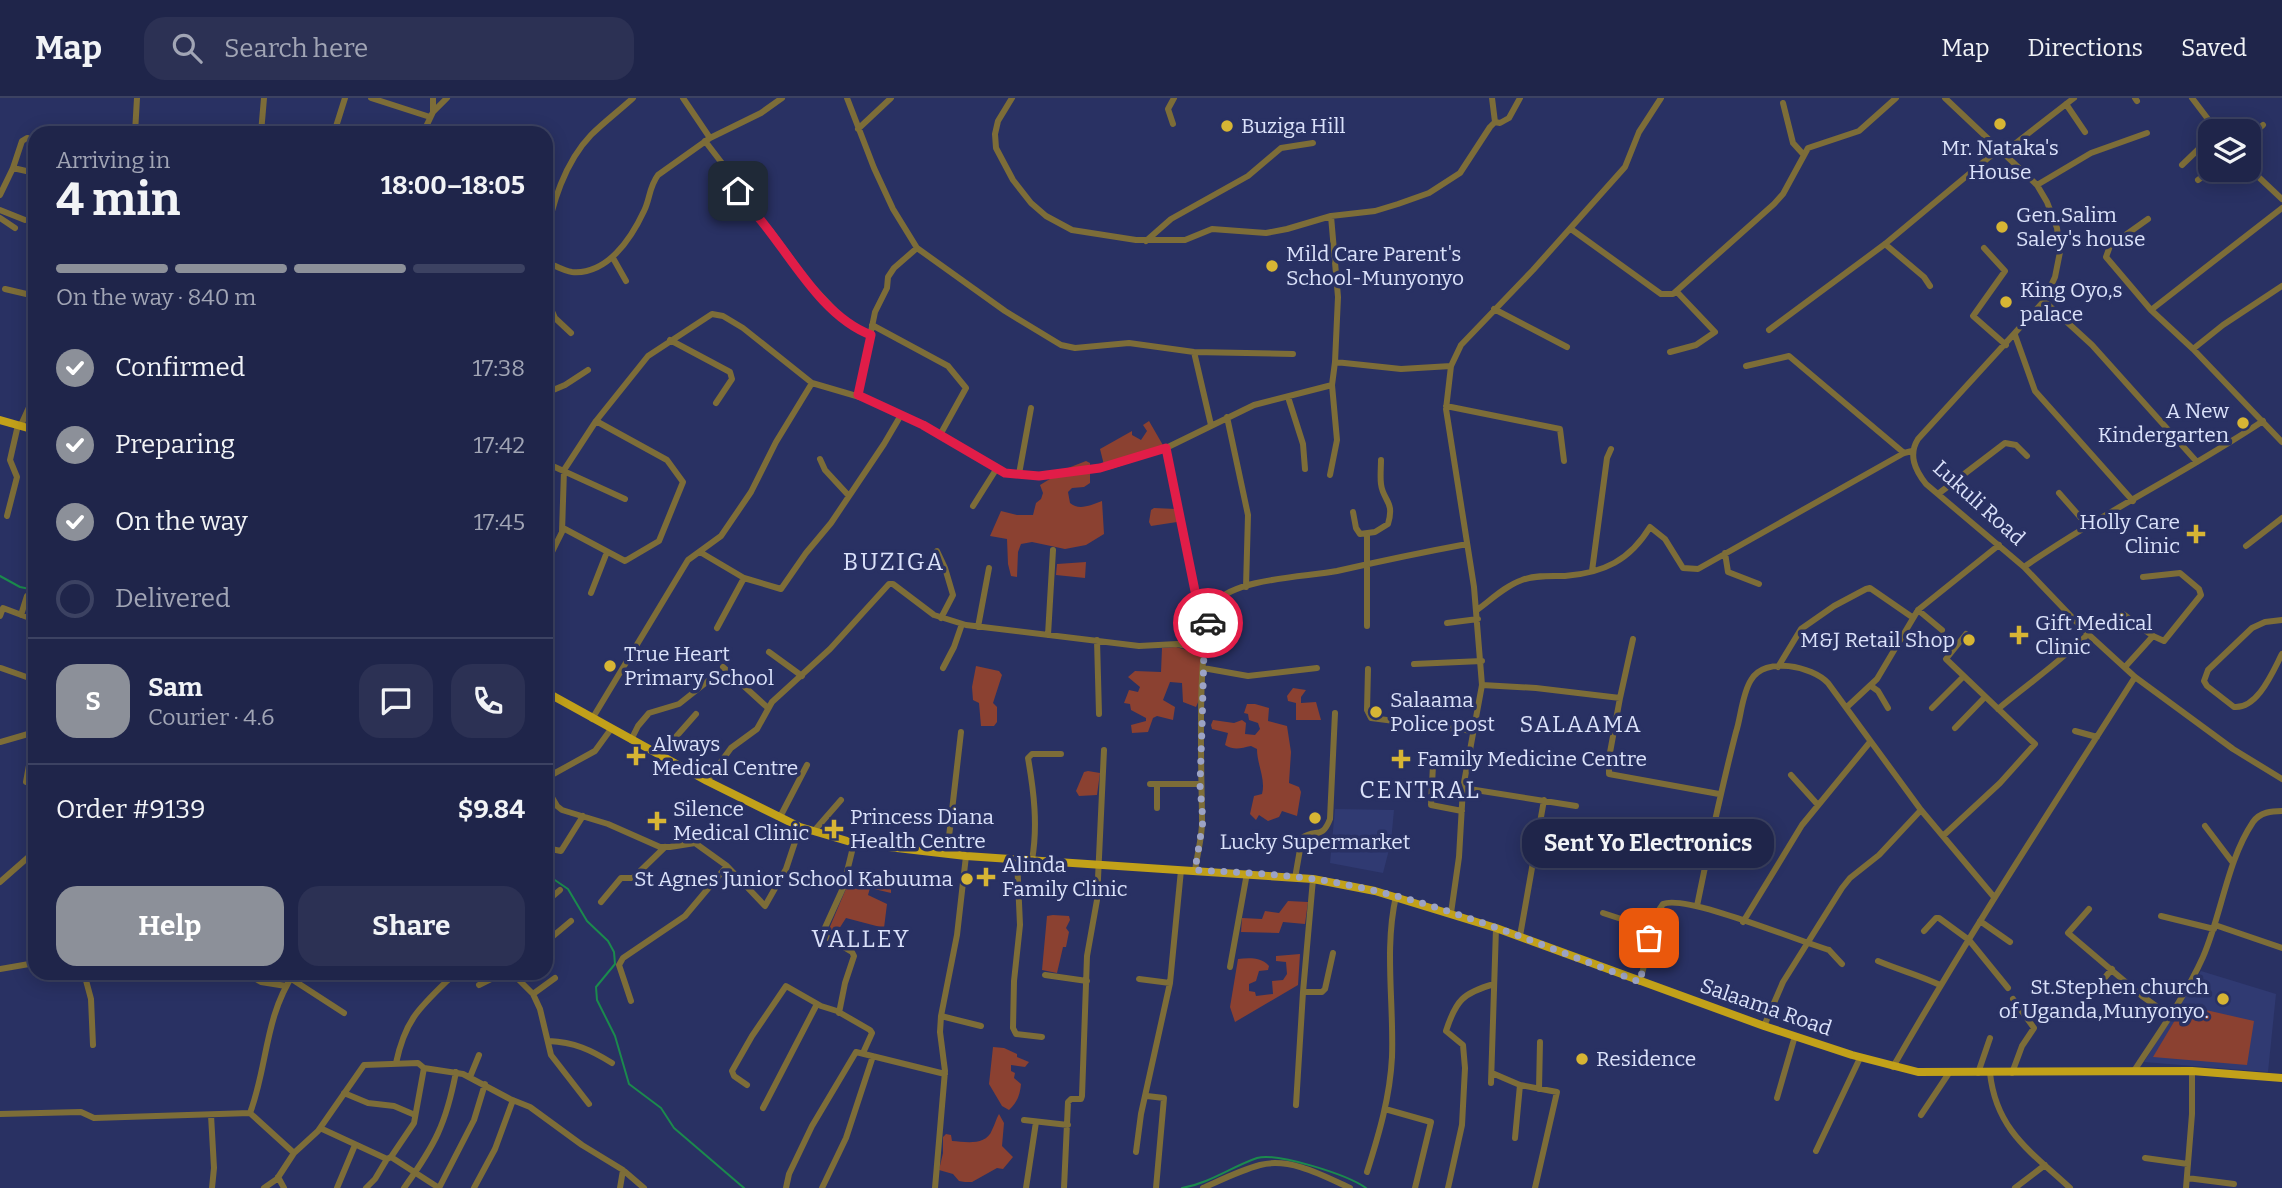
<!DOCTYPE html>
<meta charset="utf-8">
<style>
body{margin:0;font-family:Bitter,serif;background:#2c3154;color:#f1f3f6;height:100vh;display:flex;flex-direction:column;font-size:26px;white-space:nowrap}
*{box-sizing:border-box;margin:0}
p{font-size:23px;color:#a1a5b5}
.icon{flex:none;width:38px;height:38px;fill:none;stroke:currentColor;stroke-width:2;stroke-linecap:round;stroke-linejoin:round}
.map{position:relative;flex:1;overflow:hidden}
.panel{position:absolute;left:28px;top:28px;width:525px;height:854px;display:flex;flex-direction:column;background:#1f254a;border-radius:21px;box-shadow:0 4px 18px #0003,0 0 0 2px #3c4262}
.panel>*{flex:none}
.fabs{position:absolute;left:2198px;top:21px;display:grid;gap:14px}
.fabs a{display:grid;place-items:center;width:63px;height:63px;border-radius:14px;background:#1f254a;box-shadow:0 4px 18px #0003,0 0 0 2px #3c4262;font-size:35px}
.pin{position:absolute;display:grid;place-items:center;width:60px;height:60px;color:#fff;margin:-30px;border-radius:14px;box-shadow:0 4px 10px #0006}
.courier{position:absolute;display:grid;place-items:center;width:70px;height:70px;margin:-35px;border:5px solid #e11d48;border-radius:50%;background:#fff;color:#222;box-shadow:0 2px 9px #0007}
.bubble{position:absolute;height:49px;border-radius:21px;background:#1f254a;box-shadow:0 4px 18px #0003,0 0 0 2px #3c4262;font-size:23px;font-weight:700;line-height:49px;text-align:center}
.headline em{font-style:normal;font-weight:700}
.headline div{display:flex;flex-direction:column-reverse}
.headline{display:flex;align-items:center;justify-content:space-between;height:119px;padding:0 28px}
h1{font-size:46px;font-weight:700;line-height:52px}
.bar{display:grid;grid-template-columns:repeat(4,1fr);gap:10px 7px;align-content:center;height:84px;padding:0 28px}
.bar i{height:9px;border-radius:5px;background:#3c4262}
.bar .on{background:#8c9099}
.bar p{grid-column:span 4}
.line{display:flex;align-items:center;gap:18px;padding:0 28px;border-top:2px solid #3c4262}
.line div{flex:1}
.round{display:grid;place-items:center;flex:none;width:74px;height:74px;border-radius:21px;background:#2c3154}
ol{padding:0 28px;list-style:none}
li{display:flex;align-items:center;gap:21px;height:77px}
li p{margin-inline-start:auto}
li .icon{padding:7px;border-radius:50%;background:#8c9099;color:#fff;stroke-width:4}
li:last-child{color:#a1a5b5}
li i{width:38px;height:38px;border:4px solid #3c4262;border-radius:50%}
.button{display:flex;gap:14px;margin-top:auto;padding:14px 28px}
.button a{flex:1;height:80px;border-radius:21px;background:#8c9099;color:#fff;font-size:28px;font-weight:700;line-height:80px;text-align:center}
.button a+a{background:#2c3154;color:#f1f3f6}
header{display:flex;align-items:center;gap:42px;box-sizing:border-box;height:98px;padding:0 35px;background:#1f254a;border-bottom:2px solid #3c4262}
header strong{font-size:33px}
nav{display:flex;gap:38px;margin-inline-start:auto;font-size:24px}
.search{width:490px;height:63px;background:#2c3154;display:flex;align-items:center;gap:18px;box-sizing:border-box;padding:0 24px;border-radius:21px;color:#a1a5b5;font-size:26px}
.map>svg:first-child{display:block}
</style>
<header>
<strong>Map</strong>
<div class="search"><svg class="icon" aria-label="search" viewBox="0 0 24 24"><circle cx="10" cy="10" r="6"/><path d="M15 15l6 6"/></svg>Search here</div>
<nav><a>Map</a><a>Directions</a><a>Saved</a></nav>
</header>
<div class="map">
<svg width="2282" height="1090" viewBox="0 0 2282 1090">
<rect width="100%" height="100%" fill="#293163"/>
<path fill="#303a72" d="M1335,711L1394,712L1391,744L1383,775L1330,765Z
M2201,873L2276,896L2268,974L2144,964Z"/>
<path fill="#8b4131" d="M1149,323L1164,349C1143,354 1125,363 1104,367L1100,351L1132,333V337L1141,342L1147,333L1143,327Z
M1086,363L1090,365V385L1084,389L1072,390L1068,394L1070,405C1079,413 1091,407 1102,403L1104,436L1086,447L1065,451L1032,444L1021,446L1018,454L1017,479L1011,478L1008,466L1007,441L990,438L1001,413L1017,417H1033L1036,405L1041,401L1043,395L1040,387L1068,370Z
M1154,410L1176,411L1177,424L1151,428L1149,424L1151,412Z
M1086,464L1085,480L1056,477L1057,466Z
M1176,549L1201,556L1200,600L1196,609L1183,604L1182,585L1170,584L1163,602L1175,609L1173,622L1157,618L1153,620L1148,634L1132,635L1131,627L1146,623V620L1131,612L1130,606L1124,605L1129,592L1138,594L1140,589L1128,579L1135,573L1161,574L1162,550Z
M976,568L999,573L1002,577L993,605L997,609V624L994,628H981L979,605L973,602L972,589Z
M1293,590L1306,592L1301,599V605L1316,604L1321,622H1296V605L1288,603L1287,598Z
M1247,606H1255L1269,610L1268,623L1287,628L1291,654L1289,685L1299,689L1301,694L1297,718L1282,713L1279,719L1268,723L1259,717L1256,722L1250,716L1254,698L1262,696C1266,681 1257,667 1257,651L1251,648C1241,650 1235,653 1225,647L1228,635L1212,631L1211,627L1213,622L1234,625L1242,622L1246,625L1245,636L1255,637L1260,631L1258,625L1249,622L1248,616L1244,615Z
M1088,673L1100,675L1097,697L1079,698L1076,693L1084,674Z
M861,777L872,783L891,787V795L870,790L868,797L887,806L884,830L846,820L837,834L829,831L848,786L854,789Z
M1288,803L1308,804L1305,826L1283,824L1279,835L1241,834L1242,820L1262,821L1265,813L1279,815Z
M1053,817L1069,818L1070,822L1066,830L1069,834L1066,849H1063L1057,875L1042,872L1047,818Z
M1300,856L1298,887L1235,924L1230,909L1238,861C1249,860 1261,859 1269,868L1268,872L1259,873L1256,883L1249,886V893L1255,894L1256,898L1273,896L1272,883L1283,882L1287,876L1286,864L1276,863V858Z
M2184,907L2254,923L2247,967L2153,959Z
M993,949L1004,950L1017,956V959L1029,964L1025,969L1011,967V973L1015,975L1014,980L1021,986C1020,997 1017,1005 1009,1012L1002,1008L989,986Z
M999,1016L1004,1025L1002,1048L1013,1059L1003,1071L997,1070L972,1084H965L959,1083L953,1076L939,1072L943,1055V1039L946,1036L951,1037L952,1043C966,1044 986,1048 992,1032C995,1026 996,1021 999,1016Z"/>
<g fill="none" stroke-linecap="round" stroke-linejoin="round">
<path stroke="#1b8a4d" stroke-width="2" d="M0,478L20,489L35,492
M546,776L568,791L587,823L608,843L614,854L615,866L596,889L597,902L615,938L629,986L661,1010L674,1030L744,1090
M1182,1090C1210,1085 1231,1069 1257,1060C1277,1054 1348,1077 1366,1090"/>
<path stroke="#7d6d38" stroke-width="6" d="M371,0L430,19
M683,0L710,40
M847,0L874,70L893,111L917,150L1005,213L1061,247L1075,250L1129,245L1194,254L1293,256
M1012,0L998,23L995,36L996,50L1013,82L1031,105L1046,118L1072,132L1136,142H1185L1212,131L1266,135L1287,131L1331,118L1375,113L1398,106L1429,95L1460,75L1490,29L1495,24L1500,25L1509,20L1520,0
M1492,0L1495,24
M1945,0L2037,87L2047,104L2057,130L2060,154L2055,179L2044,203L1918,341C1908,357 1915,372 1926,386L2024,469L2088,536L2135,579L2233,651L2282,681
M2135,0L2137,3
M2192,0L2217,33
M1783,5L1793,45L1803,56
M2066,6L2085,34
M433,14V0
M1173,26L1168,11L1174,0
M858,31L891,0
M135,35L137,0
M261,35L264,0
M334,35L345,0
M423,35L433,14L447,0
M2249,39L2263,27
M705,43L728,73L741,100L770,132L809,185L844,222L856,231L871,237
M2003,55L2074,0
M2182,67L2210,40
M13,70L22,43L27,40L35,42
M2249,70L2282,101
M2198,82L2212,72
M2037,87L2091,55L2147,35
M0,97L13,70L35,75
M0,112L25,122
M1331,118L1338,199L1335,264
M0,120L15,130
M2148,121L2110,148L2106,159L2151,212L2193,251
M1571,131L1661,196H1673L1774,106L1783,96L1808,50L1859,33L1896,0
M546,143C551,107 565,64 591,37C604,24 620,12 633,0
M1146,143L1171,121L1248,78L1281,50L1313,45
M1885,146L1924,179L1930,188
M1984,150L2005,173L1973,218L2006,247
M613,160L626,183
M546,164C554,167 564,173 572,174C607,177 631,141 644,113C650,101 649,89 658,77L710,40L761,15L782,0
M2282,188L2223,227L2193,251L2282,344
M5,191L35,198
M546,200L555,220L571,235
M2044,203L2092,247L2197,364
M1494,211L1567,249
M2151,212L2282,110
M872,227L948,268L966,290L940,337
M1769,232L1885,146L1999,51
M2015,237L2035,293L2133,403
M670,242L730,274L732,281L716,305
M1194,254L1211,327
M1670,254L1696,247L1715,234L1677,194
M1746,268L1789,258L1904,355
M546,295L565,287L588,272
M858,297L875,214L887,190L888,179L894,170L917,150
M1288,299L1303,346L1305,371
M1446,308L1560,331L1564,363
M1227,319L1248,417L1246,489
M21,327L35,296
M1166,350L1195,493L1199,505L1210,517
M820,361L825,372L849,398
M546,365L625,401
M1019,376L1031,310
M1330,377L1337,342L1332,287
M2059,395L2088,428
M1938,396L2005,345L2016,347L2027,358
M973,408L997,370
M1353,414L1356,430L1360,436L1375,434L1388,426C1395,403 1383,403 1381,386C1380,379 1381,370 1381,362
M7,418L16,383L17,379L10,362L18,327
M563,430L625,463L659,443L683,384L667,362L596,323
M1367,437V528
M2246,448L2282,420
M937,453L945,470L953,497L941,520
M700,454L744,480L781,491L806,455L831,425L884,346L901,317
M1725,455L1728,474L1759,486
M546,466L562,434L564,372L596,323L648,258L712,216L723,218L743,230L812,285L870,302L923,327L1005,375L1039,378L1111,368L1166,350L1254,307L1332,287L1335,264L1401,271L1451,268
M2024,469C2100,416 2185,375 2263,323
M1592,473L1607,360L1611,351
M591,495L607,454
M1477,512C1491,502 1505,488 1522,482C1535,477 1551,478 1565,478C1604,475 1630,462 1650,429L1665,441L1683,470L1698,471L1904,355L1912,353
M1918,512L1942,532
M2123,516L2153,538
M21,517L27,498
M0,518L3,510L35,522
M2282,522L2265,524L2252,530L2208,572L2204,583L2207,588L2234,609C2258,611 2273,573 2282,556
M1447,525L1478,521
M978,529L989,470
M717,530L744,480
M1048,537L1053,452
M1097,542L1099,616
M769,554L802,578
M1414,566L1482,563
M723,569L768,610
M1778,569L1801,531L1834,508L1866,491L1870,490L1912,519
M2125,569L2153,538L2164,543L2201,497L2199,491L2180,475L2143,479
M1,570L35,582
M943,570L954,549L962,526
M1203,570L1248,578L1317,570
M1368,571L1367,612L1371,620L1473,633
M1482,587L1536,590L1620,600L1633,541
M1871,588L1878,593L1888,610
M1620,600L1609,660V676L1719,696
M1847,609L1877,581L1918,512L1999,447
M1932,610L1964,578
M1998,611C2028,586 2060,564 2088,536
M592,621L688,462L721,438L751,394L776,344L812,285
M1955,630L1985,599
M2075,633L2097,639
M631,642L638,628L649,615L679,606L708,583
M0,644L35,634
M659,658L696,616
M1433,667L1431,707L1462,713
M1791,677L1818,707
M546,680L595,653L611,631
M707,683L731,650L757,631L772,604L830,551L889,486H893L934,517L966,527L1139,548L1177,546L1204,551
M26,684L35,634
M1150,686H1200
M546,689L557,708L562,712L608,726L660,749H670L695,745L727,768L765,808L786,771L800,729
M1463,690L1576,708
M1157,710V687
M780,719L807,667
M1714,724L1748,730
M2205,728L2233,765
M814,733L841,702
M1944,737L2000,685L2035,646L1946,561L1966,536
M1652,745L1657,740H1661L1708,752
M546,750L561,753L583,718
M947,756L961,634
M1017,761L1020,827L1014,883L1013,930L1016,936L1042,939
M1032,762C1038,728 1034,694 1028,660L1032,656H1061
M1195,773C1197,756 1203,737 1202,720C1202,683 1195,528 1216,504C1237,480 1307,479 1337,473C1381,463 1424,454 1467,446
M1295,780L1302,740C1316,730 1322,742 1330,721L1335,615
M0,784L33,755
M546,804L560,792
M601,804L621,780H633L665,749
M1697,808C1709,749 1721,692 1736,634C1741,619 1742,596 1751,582C1765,558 1812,568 1828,585L1921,712L1994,799
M2089,811L2068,835L2142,898L2170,918
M1451,815L1459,759L1463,690L1482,587L1474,489L1446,311L1451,268L1461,247L1533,172L1625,69L1639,34L1661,0
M1603,815L1652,831
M2161,818L2214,831
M1980,823L2010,844
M1743,824L1802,727L1870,644
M2215,827L2282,850
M1924,833L1936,820H1939L1969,842L2008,890
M1520,838L1544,702
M546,844L571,823
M1878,863C1899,872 1919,877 1940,887
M1230,869L1247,775
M0,871L35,865
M84,875L91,901L93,947
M246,875L261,884L286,888
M512,875L533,896L555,880
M1045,877L1087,883
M290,880L344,915
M1139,881L1170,885
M1640,884L1657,815L1663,806C1686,796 1798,843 1829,852L1842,866
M479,887L503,875
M1303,894H1322L1325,891L1333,855
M2093,894L2112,871
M533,896L540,911L551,957L589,1006
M631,903L619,867L623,860L685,818L727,768
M839,915L845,885L854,858L852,854L825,838L823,834L843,790L854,745
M941,918L981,928
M1764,928L1783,884L1842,790L1850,780L1879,757L1921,712
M549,943C574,944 591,952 612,965
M396,965C405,923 418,911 448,882V875
M1893,969C1969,836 2053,708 2135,579
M2134,973C2158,936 2185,899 2203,859C2222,815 2227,763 2253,724C2260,714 2272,713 2282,713
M1492,975L1520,987L1557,994L1535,1090
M1978,975L1990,940
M1990,975C1996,1032 2031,1054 2070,1090
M2012,975L2022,948L2034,930L2013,901
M470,979L479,957
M1491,985L1496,830
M747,987L734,978L732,973L752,938L786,888L821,908L837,913L870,932L872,935L863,955
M1539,991L1540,944
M344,995L368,1005L394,1008L415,1017
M1147,998L1164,1000L1156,1090
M1777,1000L1795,938
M1296,1007L1303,894L1313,781
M763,1010L817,906
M1385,1011L1431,1024L1415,1090
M250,1015C268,967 264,921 294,875
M0,1016L81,1014L94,1020L250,1015L294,1055L318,1033L364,967L418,965L424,970L463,976L510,1001L530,1009L582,1047L623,1072L644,1090
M211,1017L214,1070L212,1090
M1921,1017L1949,975
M1024,1022L1068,1027
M320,1030L387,1061L391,1059L439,1090
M1515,1040L1520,987
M1816,1053L1860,960
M1136,1054L1141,1016L1170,885L1181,772
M391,1059L414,1025L424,970
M2145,1060L2188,1066
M1367,1074C1379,1036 1390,999 1392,959C1394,905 1384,851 1396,798
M278,1079L284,1090
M2187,1080L2234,1086
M264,1090L277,1081L294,1055
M337,1090L355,1047
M366,1090L375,1081L387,1061
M404,1090C435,1047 446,1026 456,974
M439,1090L474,1022L485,986
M474,1090L495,1051L513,1002
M620,1090L623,1072
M786,1090L789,1076L812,1028L856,954L945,976
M822,1090L846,1040L873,958
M935,1090L945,973L940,934L941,918L957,837L966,758
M1026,1090L1036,1024
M1064,1090L1068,1004L1071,1001H1081L1082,998L1087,858L1097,802L1104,652
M1203,1090C1221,1082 1241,1072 1260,1067C1290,1059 1324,1078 1350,1090
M1448,1090L1462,1027L1465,970L1463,947L1446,933C1456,902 1463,895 1494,886
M2015,1090L2045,1067
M2186,1090L2192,1016V973"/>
<path stroke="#c2a119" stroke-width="8" d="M0,322L35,332
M546,594L707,683L800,729L854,745L966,758L1313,781L1375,793L1496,830L1764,928L1852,957L1918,974L2192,973L2282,980"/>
</g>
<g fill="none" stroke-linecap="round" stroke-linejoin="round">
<path stroke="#9ca3c5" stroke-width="7" stroke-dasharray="0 12.6" d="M1208,525L1204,551L1202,629L1200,687L1203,723L1195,772C1244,775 1294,776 1343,786C1445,805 1543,848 1640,884L1649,840"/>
<path stroke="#e11d48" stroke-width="9" d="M738,93L746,105C785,145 817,217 871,237L858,297L923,327L1005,375L1039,378L1100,370L1166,350L1195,493L1199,505L1210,517L1208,525"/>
</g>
<g fill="#d7b534" stroke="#293163" stroke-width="2.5">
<circle cx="2000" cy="26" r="7"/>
<circle cx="1227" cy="28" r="7"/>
<circle cx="2002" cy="129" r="7"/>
<circle cx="1272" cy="168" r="7"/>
<circle cx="2006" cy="204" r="7"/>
<circle cx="2243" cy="325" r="7"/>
<path d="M2192.5 425.5h7v7h7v7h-7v7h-7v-7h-7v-7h7z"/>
<path d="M2015.5 526.5h7v7h7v7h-7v7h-7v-7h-7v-7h7z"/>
<circle cx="1969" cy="542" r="7"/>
<circle cx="610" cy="568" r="7"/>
<circle cx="1376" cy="614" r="7"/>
<path d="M632.5 647.5h7v7h7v7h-7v7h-7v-7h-7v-7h7z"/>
<path d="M1397.5 650.5h7v7h7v7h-7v7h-7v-7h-7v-7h7z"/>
<circle cx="1315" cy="720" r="7"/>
<path d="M653.5 712.5h7v7h7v7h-7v7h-7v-7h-7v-7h7z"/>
<path d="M830.5 720.5h7v7h7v7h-7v7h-7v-7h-7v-7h7z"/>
<path d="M982.5 768.5h7v7h7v7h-7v7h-7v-7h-7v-7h7z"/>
<circle cx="967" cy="781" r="7"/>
<circle cx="2223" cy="901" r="7"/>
<circle cx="1582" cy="961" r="7"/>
</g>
<g text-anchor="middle" stroke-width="7" stroke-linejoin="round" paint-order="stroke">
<g font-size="21" fill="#dae1fa" stroke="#293163" text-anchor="start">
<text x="1241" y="35">Buziga Hill</text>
<text x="2000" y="57" text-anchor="middle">Mr. Nataka's<tspan x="2000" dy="24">House</tspan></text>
<text x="2016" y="124">Gen.Salim<tspan x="2016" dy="24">Saley's house</tspan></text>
<text x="1286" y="163">Mild Care Parent's<tspan x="1286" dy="24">School-Munyonyo</tspan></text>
<text x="2020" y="199">King Oyo,s<tspan x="2020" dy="24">palace</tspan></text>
<text x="2229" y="320" text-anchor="end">A New<tspan x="2229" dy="24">Kindergarten</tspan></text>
<text x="2180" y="431" text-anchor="end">Holly Care<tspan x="2180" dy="24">Clinic</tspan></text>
<text x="2035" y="532">Gift Medical<tspan x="2035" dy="24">Clinic</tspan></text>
<text x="1955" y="549" text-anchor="end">M&amp;J Retail Shop</text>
<text x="624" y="563">True Heart<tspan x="624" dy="24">Primary School</tspan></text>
<text x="1390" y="609">Salaama<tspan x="1390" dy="24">Police post</tspan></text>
<text x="652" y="653">Always<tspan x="652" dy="24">Medical Centre</tspan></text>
<text x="1417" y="668">Family Medicine Centre</text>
<text x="673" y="718">Silence<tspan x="673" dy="24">Medical Clinic</tspan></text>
<text x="850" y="726">Princess Diana<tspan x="850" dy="24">Health Centre</tspan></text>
<text x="1315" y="751" text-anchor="middle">Lucky Supermarket</text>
<text x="1002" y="774">Alinda<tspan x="1002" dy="24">Family Clinic</tspan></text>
<text x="953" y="788" text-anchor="end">St Agnes Junior School Kabuuma</text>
<text x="2209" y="896" text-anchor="end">St.Stephen church<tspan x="2209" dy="24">of Uganda,Munyonyo.</tspan></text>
<text x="1596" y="968">Residence</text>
</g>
<g font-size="21" fill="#dae1fa" stroke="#293163">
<text transform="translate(1979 405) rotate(42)" y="7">Lukuli Road</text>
<text transform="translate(1766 909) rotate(19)" y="7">Salaama Road</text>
</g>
<g font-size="23" letter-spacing="2" fill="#dae1fa" stroke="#293163">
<text x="1581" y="634">SALAAMA</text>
</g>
<g font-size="24" letter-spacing="2" fill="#dae1fa" stroke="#293163">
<text x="894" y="472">BUZIGA</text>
<text x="1420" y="700">CENTRAL</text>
<text x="861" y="849">VALLEY</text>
</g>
</g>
</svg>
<div class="fabs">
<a><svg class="icon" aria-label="layers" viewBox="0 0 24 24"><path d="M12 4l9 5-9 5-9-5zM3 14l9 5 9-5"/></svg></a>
</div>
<div class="pin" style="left:1649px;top:840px;background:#ea580c"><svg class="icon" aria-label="bag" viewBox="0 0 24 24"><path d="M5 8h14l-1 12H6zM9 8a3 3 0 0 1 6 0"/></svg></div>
<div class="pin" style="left:738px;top:93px;background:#1f2937"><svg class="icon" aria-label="home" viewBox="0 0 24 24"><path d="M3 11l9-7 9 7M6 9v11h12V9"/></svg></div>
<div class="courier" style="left:1208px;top:525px"><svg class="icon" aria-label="car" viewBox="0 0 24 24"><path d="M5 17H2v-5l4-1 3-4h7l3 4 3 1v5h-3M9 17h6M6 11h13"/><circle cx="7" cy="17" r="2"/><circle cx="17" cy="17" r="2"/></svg></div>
<div class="bubble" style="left:1522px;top:721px;width:252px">Sent Yo Electronics</div>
<section class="panel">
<div class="headline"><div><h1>4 min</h1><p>Arriving in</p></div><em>18:00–18:05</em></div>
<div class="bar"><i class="on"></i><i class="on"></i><i class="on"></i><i></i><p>On the way · 840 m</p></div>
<ol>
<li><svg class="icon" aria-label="check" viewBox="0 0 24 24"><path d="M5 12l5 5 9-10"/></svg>Confirmed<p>17:38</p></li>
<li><svg class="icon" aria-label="check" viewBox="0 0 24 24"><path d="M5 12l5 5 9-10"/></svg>Preparing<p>17:42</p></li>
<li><svg class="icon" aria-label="check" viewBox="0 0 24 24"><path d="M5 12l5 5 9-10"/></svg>On the way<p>17:45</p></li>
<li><i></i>Delivered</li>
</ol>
<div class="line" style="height:126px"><b class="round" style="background:#8c9099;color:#fff">S</b><div><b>Sam</b><p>Courier · 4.6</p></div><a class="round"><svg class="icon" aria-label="chat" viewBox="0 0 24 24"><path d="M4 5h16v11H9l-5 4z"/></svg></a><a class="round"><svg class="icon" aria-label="phone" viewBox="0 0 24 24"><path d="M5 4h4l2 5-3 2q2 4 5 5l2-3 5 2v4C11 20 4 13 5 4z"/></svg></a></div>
<div class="line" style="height:91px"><div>Order #9139</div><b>$9.84</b></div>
<div class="button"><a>Help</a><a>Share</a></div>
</section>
</div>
